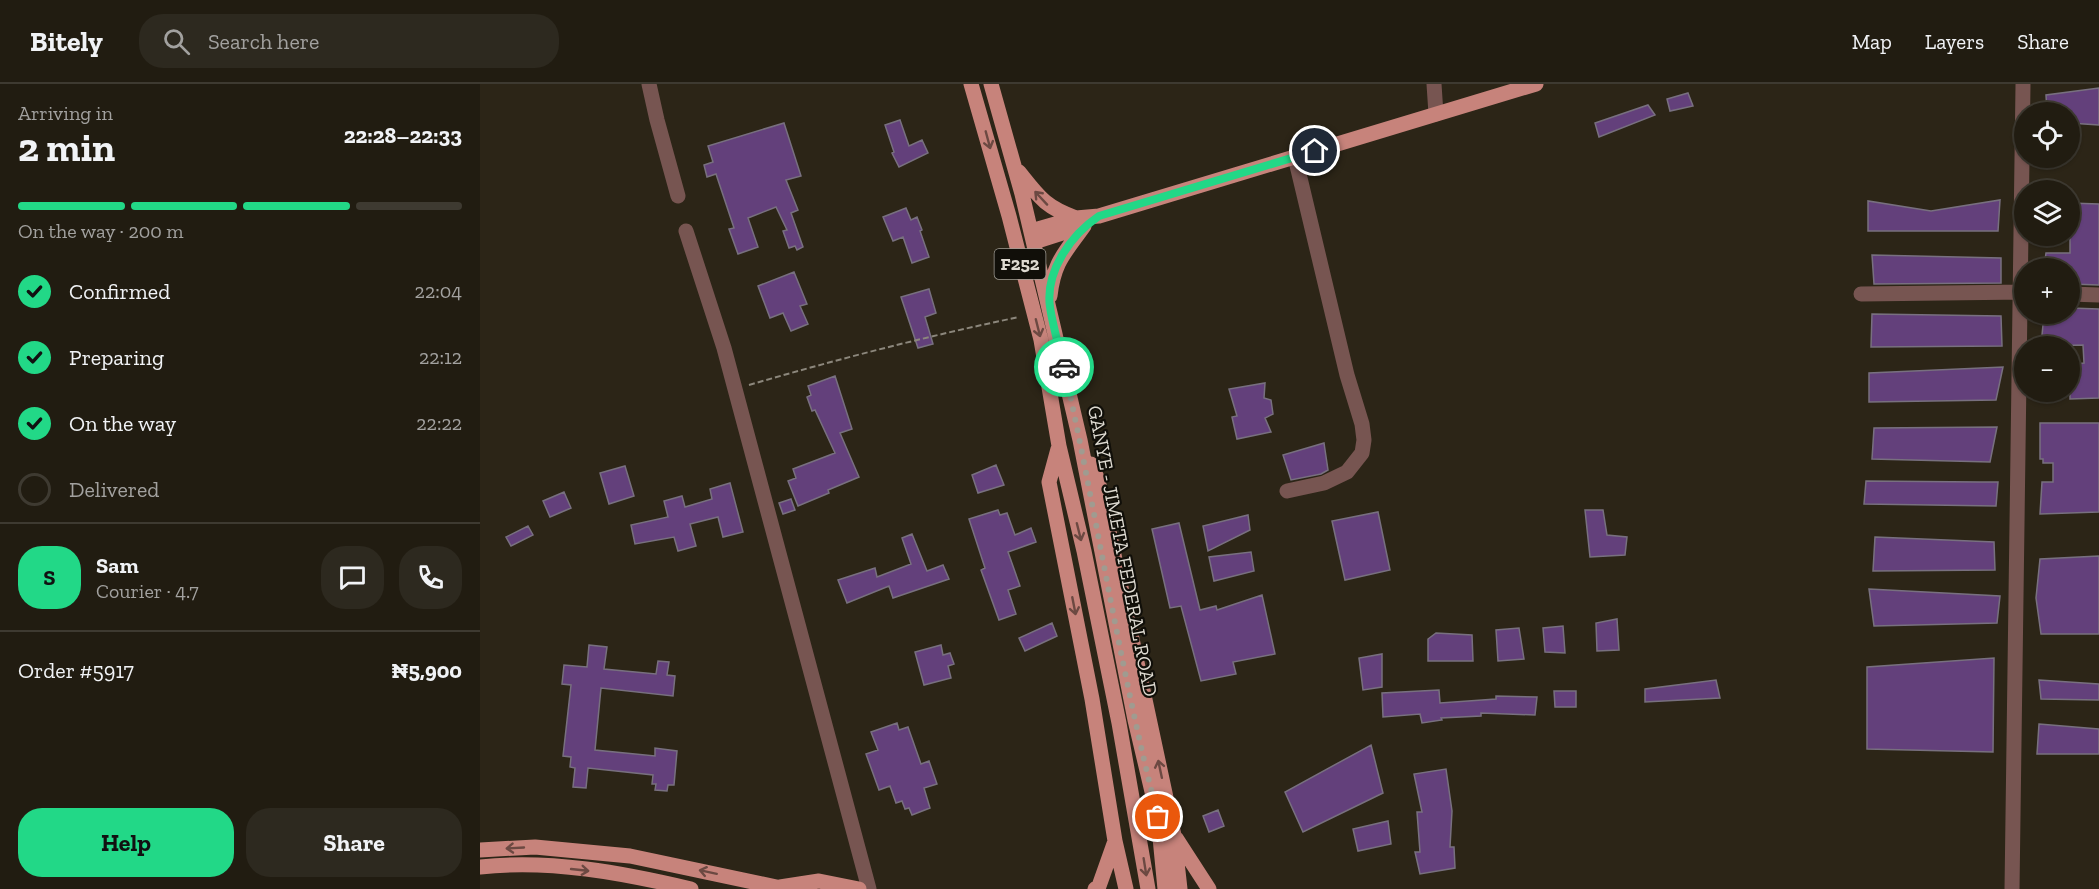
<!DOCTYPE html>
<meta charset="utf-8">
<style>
body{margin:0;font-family:"Zilla Slab",serif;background:#2d291f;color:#f1f3f6;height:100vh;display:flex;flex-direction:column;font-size:22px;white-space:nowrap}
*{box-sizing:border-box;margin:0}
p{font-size:20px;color:#a2a19f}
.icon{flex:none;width:33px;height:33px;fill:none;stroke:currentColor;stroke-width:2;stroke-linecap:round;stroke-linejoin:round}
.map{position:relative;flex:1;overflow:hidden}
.sheet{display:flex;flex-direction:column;background:#211c11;width:480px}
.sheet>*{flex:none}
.fabs{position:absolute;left:1534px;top:18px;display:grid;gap:12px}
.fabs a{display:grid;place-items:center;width:66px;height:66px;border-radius:50%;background:#211c11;box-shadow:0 2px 4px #0004,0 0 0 2px #3e3a31;font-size:30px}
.pin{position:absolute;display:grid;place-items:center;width:51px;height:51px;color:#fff;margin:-26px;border:3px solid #fff;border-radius:50%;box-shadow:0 2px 6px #0007}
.courier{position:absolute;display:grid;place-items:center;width:60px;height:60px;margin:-30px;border:4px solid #22d887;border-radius:50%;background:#fff;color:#222;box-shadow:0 2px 8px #0007}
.head em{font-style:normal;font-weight:700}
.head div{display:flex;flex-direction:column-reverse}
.head{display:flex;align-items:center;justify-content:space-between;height:102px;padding:0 18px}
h1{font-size:39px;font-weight:700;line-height:45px}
.bar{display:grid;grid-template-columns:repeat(4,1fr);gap:9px 6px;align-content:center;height:72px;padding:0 18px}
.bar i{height:8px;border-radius:4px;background:#3e3a31}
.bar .on{background:#22d887}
.bar p{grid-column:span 4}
.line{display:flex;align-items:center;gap:15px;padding:0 18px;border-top:2px solid #3e3a31}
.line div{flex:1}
.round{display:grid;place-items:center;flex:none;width:63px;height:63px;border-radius:24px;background:#2d291f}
ol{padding:0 18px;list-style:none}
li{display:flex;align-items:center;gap:18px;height:66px}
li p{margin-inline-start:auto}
li .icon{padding:6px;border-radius:50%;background:#22d887;color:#111;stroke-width:4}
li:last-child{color:#a2a19f}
li i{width:33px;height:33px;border:3px solid #3e3a31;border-radius:50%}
.cta{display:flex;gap:12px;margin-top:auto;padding:12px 18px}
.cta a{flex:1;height:69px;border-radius:24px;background:#22d887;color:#111;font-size:24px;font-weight:700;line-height:69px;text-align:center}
.cta a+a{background:#2d291f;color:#f1f3f6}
header{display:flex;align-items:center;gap:36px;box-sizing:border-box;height:84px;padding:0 30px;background:#211c11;border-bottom:2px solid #3e3a31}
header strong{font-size:28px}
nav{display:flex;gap:33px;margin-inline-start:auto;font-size:21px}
.search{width:420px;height:54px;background:#2d291f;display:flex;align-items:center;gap:15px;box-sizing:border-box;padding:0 21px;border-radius:24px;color:#a2a19f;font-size:22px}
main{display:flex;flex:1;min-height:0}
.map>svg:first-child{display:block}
</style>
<header>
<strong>Bitely</strong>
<div class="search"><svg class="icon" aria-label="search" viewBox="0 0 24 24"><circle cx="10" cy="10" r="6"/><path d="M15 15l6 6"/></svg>Search here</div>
<nav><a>Map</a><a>Layers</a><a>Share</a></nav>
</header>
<main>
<section class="sheet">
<div class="head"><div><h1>2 min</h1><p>Arriving in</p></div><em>22:28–22:33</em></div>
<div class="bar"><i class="on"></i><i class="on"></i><i class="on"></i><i></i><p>On the way · 200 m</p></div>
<ol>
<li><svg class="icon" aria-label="check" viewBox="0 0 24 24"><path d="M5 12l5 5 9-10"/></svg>Confirmed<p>22:04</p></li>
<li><svg class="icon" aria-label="check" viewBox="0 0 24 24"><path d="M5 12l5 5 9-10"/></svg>Preparing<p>22:12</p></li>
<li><svg class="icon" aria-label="check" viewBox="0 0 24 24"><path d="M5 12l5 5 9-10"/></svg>On the way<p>22:22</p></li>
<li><i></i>Delivered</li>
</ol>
<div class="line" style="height:108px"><b class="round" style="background:#22d887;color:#111">S</b><div><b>Sam</b><p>Courier · 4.7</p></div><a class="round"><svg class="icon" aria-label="chat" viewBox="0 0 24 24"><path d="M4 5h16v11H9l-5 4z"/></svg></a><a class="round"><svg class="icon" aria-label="phone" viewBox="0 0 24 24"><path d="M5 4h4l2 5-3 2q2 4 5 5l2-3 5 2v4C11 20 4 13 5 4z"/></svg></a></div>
<div class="line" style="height:78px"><div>Order #5917</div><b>₦5,900</b></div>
<div class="cta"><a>Help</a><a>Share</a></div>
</section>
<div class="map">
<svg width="1619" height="805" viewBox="0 0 1619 805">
<rect width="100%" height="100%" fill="#2c2517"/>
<path fill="#63407b" stroke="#78707f" stroke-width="1.5" d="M1619,4V41L1590,39V28H1567L1566,11Z
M1208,9L1213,22L1190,27L1187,15Z
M1168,21L1175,31L1119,53L1115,39Z
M420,36L429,62L442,56L448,69L419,83L412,69L414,68L405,41Z
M304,39L321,92L306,96L318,126L311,129L323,163L317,166L315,162L309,164L303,147L307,146L296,123L268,134L278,163L258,170L249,145L254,144L236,90L227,93L224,81L233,78L228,62Z
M1520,116L1518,147H1388V117L1451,127Z
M1590,119L1619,120V201L1590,200V184H1564L1566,169H1590Z
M426,124L431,136L437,133L442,146L440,147L449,173L432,179L423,153L413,157L403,133Z
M1392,171L1521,174V199L1394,200Z
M314,188L327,220L320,222L328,240L311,247L303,229L290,234L278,202Z
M449,205L456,229L445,233L453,260L438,264L421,213Z
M1590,224L1619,225V314L1590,315V280L1604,279L1603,261L1561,262L1564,230H1590Z
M1392,230L1521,232L1522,262L1391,263Z
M1523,283L1516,316L1389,318V289Z
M355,292L372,345L360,349L379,393L348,406L349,409L318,422L308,397L316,394L313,385L355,369L335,326L332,327L327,313L331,311L328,302Z
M785,299L784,314L791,316L793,330L785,334L791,348L757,355L752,333L757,332L749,305Z
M1560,339H1619V428L1560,430L1562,398H1573V379H1563V375H1560Z
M1517,343L1510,378L1392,375L1394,344Z
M844,359L848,386L841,390L811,396L803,371Z
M516,381L524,401L498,409L492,391Z
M145,382L154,412L129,420L120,389Z
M1386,397L1500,398H1518L1516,422L1384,420Z
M250,399L263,448L243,453L238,433L210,440L216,462L198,467L194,453L155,460L151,441L188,433L184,417L202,412L205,423L232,415L230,405Z
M84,408L91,424L70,433L63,417Z
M311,415L315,426L303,430L299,419Z
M518,426L520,431L527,429L535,451L551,444L556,458L528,468L540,502L528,506L536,530L519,536L501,486L505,484L489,435Z
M1105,426H1123L1127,451L1147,453L1145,471L1110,473Z
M898,428L910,486L865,496L852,437Z
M768,431L770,446L728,467L723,442Z
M699,439L720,526L736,522L737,526L782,511L795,570L753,578L756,590L721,597L701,522L690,524L672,445Z
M48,442L53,451L31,462L26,453Z
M432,450L447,487L463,481L469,495L413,514L409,502L367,519L358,496L395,484L397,493L431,480L422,454Z
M1395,453L1514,458L1515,486L1393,487Z
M771,468L774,487L734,497L729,473Z
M1619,472V550H1561L1556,514L1560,475Z
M1389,505L1520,512L1517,539L1394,542Z
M1137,535L1139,566L1117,567L1116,539Z
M572,539L577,552L545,567L539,554Z
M1083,542L1085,569L1065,568L1063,544Z
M1039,544L1044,575L1018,577L1016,546Z
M956,549L992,551L993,577H948V555Z
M109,561L127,563L124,585L176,590L178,577L189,578L187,591L195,592L193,612L121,604L115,666L175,672V664L197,667L194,701H188L187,707L175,706L176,700H172L173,691L108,684L106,704L93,703L95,684L90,683L91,673L83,672L91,601L82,600L84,581L107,583Z
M461,561L463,571L470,569L474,580L468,582L471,594L444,601L435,568Z
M902,570V603L883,606L879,574Z
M1514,574L1513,668L1387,665V583Z
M1236,596L1240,614L1165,618V605Z
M1559,596L1619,600V616L1561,615Z
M959,606L960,619L1016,615V612L1057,613L1055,631L1001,629V632L961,634L962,636L942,639L940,630L903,633L902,609Z
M1074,607H1096V623H1075Z
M417,639L419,646L428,643L441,680L449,677L457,700L444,704L450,724L432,731L429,724L425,725L422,717L416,719L410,702L399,706L386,670L398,666L391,648Z
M1559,640L1619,645V670H1557Z
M891,661L903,709L823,748L805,708Z
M966,685L972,727L970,763H974L975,784L940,790L935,768H940L937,728H942L934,690Z
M738,726L744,742L729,748L723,732Z
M908,737L911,760L878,767L873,745Z"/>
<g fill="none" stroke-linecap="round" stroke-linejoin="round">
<path stroke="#8c877c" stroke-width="2" stroke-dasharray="6 3" stroke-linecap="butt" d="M269,301C358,275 448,252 539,233"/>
<path stroke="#775551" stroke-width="15" d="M169,0L177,36L198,112
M954,0L956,30
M206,147L244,264L389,805
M1381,210L1545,208
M1590,210L1619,211
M807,407L844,399L867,388L882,369L884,356L882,340L867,291L815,73
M1532,805L1543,1"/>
<path stroke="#c7837b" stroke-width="15" d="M491,0L529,132L561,256L579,362L604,467L639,639L668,805
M511,0L542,110L600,356L655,636L678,733L685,805
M539,88C559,113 565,123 596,134
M551,147L596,134L619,132L1056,0
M554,158L604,142
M570,212C574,177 585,169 604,142
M578,365L569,398L612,615L635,757L646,805
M611,380L618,396L694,751L700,805
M696,754L729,805
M0,766L55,763L150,772L306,805
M0,783C70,775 143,789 211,805
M300,803L339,797L379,805
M615,805L619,802L635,757"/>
</g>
<defs><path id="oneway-shaft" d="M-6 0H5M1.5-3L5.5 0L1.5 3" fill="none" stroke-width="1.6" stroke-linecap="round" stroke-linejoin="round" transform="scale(1.5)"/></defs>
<g stroke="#6c4942">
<use href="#oneway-shaft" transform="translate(508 56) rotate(75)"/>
<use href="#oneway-shaft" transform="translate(561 114) rotate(-133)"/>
<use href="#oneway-shaft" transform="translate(558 244) rotate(76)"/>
<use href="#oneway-shaft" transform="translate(599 448) rotate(76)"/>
<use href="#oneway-shaft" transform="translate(594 522) rotate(79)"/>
<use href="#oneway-shaft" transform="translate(680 685) rotate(-102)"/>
<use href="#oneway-shaft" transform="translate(35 764) rotate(177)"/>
<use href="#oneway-shaft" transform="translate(665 783) rotate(81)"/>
<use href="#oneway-shaft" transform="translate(100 786) rotate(6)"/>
<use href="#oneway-shaft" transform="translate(228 788) rotate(-168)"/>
</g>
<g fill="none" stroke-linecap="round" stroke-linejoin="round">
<path stroke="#a09b90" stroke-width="6" stroke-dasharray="0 10.8" d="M584,283C617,432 640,585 678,733"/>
<path stroke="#22d887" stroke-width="8" d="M584,283C579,263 573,243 570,223C565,187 591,151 619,132L835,67"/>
</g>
<g text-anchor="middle" stroke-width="4.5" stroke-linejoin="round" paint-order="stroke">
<rect fill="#110f09" stroke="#a09d95" stroke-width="1.5" x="514.5" y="165" width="51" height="30" rx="4.5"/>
<g font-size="18" font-weight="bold" fill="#dedad1">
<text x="540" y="186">F252</text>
</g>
<g font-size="20" fill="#dedad1" stroke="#110f09">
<text transform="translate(643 467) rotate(79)" y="7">GANYE - JIMETA FEDERAL ROAD</text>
</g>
</g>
</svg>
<div class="fabs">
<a><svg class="icon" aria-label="locate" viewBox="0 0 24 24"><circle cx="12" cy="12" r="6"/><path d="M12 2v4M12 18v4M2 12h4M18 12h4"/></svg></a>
<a><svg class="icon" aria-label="layers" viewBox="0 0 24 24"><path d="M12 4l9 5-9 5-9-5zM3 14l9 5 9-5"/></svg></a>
<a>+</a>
<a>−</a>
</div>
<div class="pin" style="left:678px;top:733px;background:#ea580c"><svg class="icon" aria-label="bag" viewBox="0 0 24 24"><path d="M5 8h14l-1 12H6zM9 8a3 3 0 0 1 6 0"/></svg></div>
<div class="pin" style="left:835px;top:67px;background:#1f2937"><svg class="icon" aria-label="home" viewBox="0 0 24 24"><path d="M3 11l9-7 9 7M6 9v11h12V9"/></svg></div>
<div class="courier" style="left:584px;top:283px"><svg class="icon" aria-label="car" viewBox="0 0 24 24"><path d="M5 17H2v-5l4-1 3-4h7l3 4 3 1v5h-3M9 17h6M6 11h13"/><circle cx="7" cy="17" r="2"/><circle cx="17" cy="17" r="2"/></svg></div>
</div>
</main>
